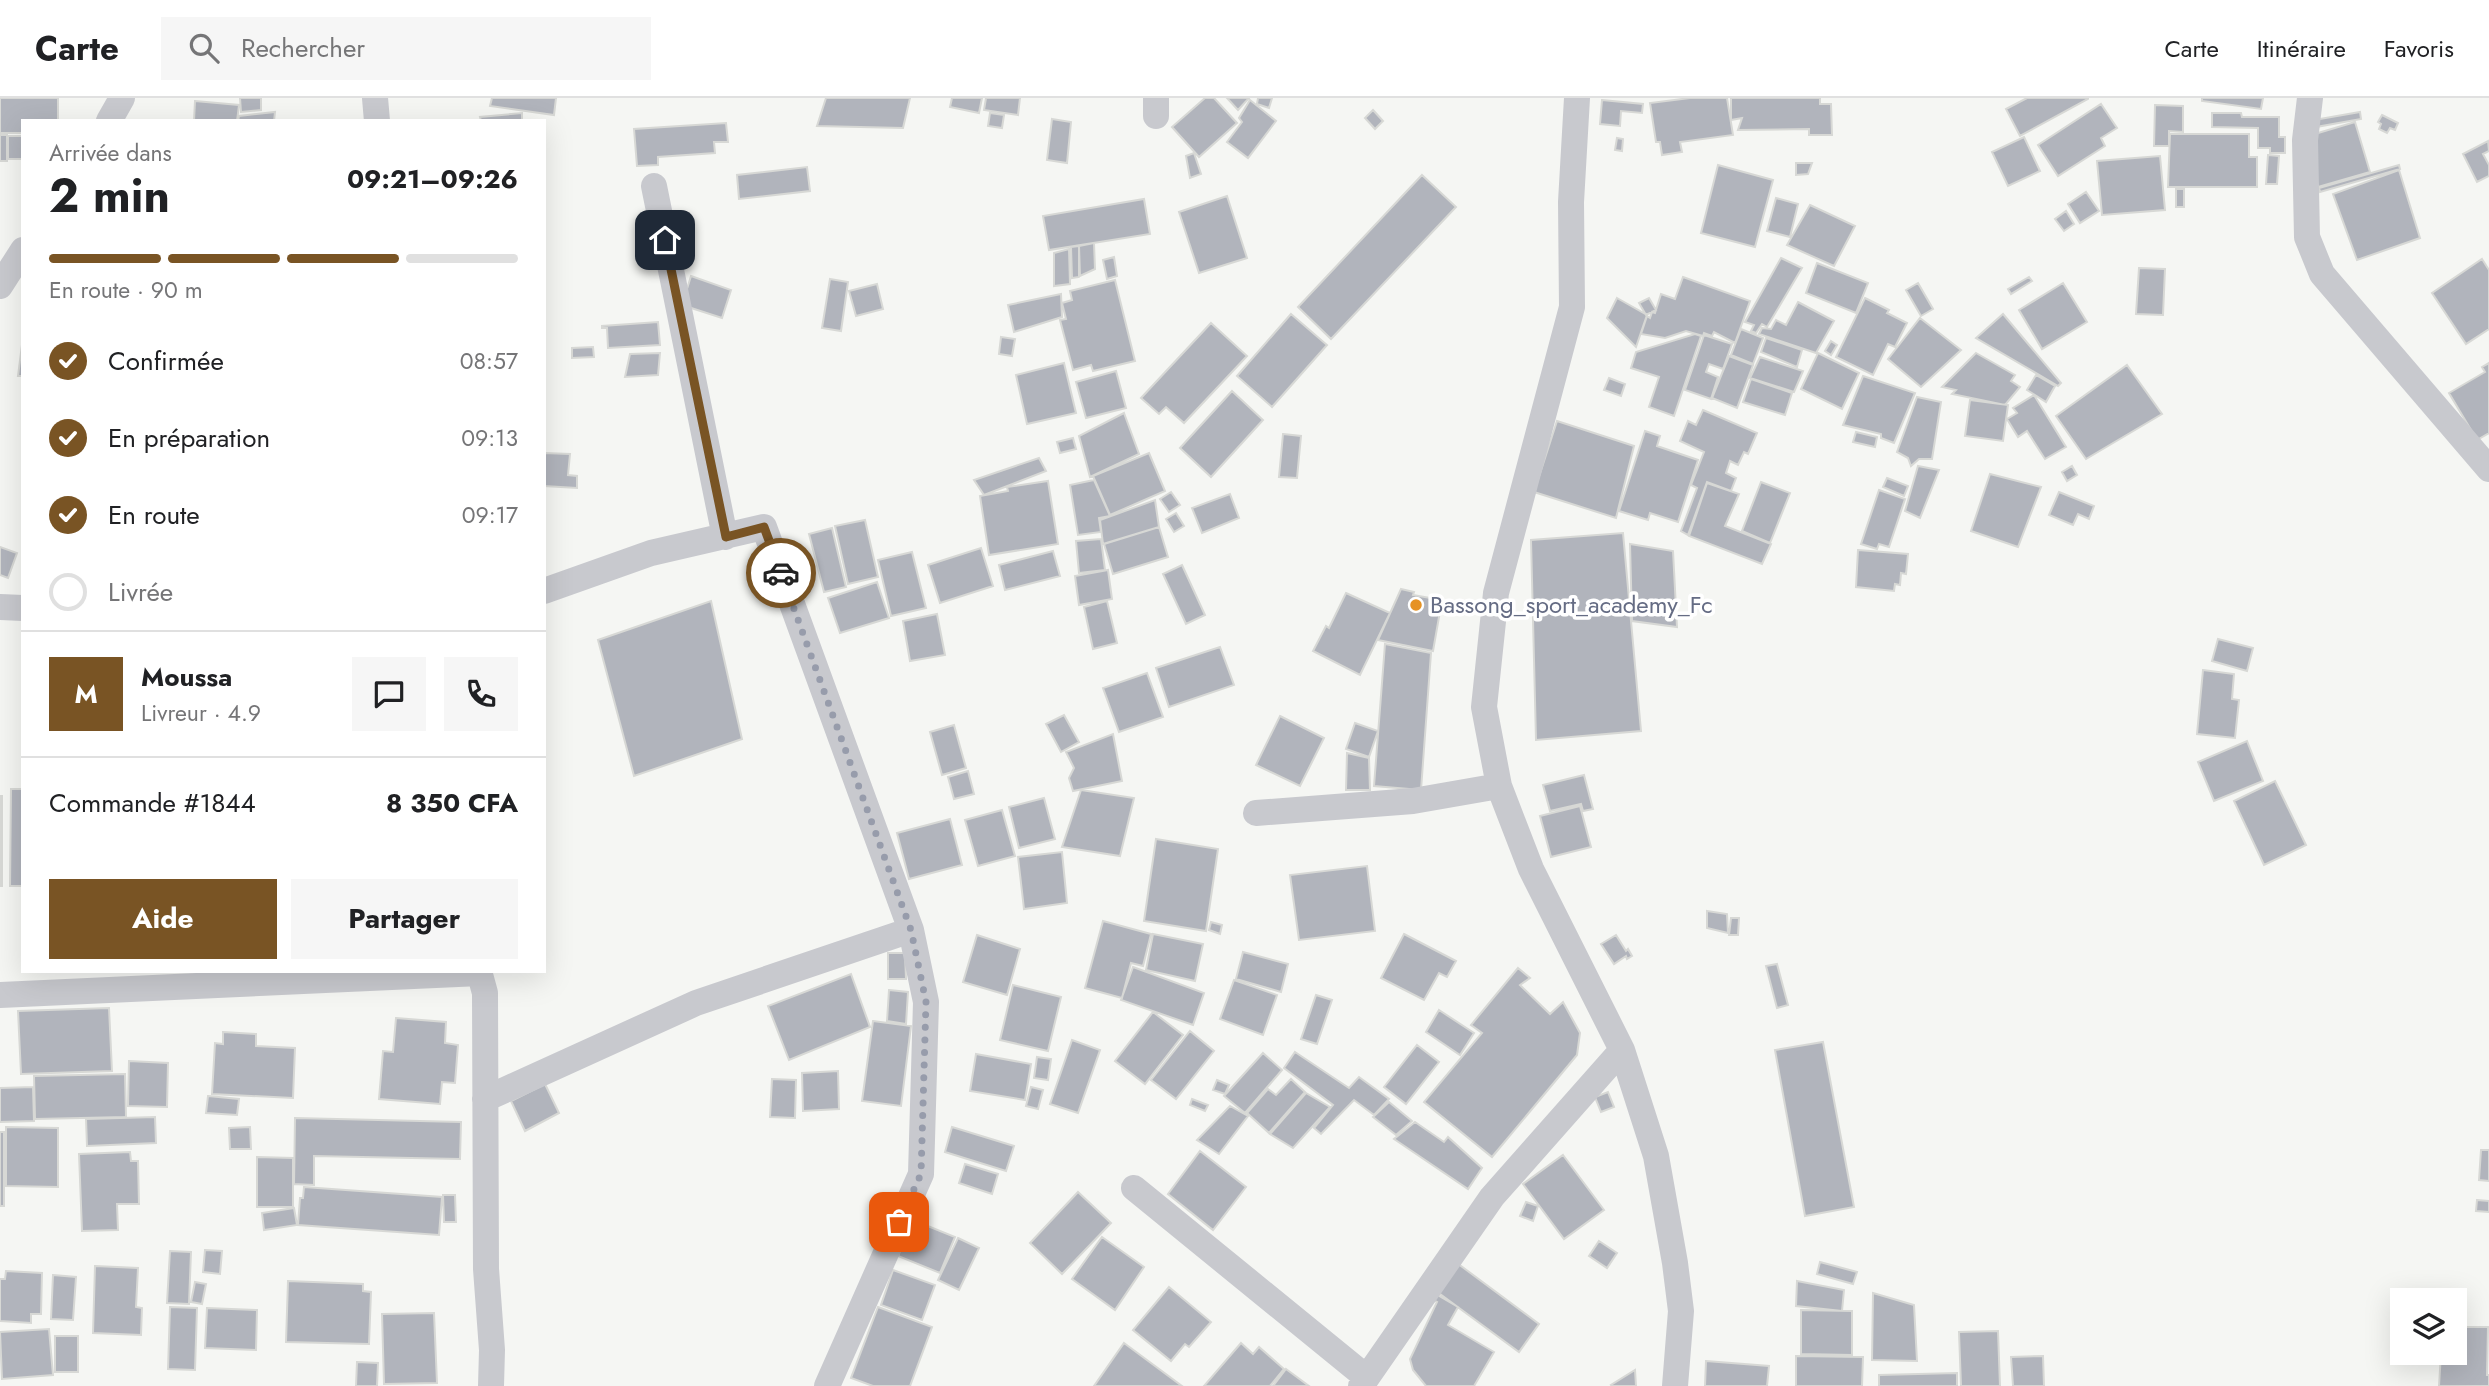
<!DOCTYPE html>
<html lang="fr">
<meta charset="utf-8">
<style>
body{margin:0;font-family:Jost,sans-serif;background:#f6f6f6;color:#202124;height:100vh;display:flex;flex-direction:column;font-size:26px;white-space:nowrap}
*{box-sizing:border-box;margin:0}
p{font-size:23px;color:#757577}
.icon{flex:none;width:38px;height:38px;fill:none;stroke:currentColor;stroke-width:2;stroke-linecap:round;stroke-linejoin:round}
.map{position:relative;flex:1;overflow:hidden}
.side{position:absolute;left:21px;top:21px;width:525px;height:854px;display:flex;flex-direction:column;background:#fff;border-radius:0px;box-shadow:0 7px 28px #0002}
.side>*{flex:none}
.controls{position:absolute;left:2390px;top:1190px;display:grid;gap:14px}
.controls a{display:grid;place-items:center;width:77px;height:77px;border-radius:0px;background:#fff;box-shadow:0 7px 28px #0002;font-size:35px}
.pin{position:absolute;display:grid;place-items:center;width:60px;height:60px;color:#fff;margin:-30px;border-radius:14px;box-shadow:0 4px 10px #0006}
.courier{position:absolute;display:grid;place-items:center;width:70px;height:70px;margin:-35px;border:5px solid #795424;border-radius:50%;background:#fff;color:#222;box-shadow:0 2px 9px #0007}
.overview em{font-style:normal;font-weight:700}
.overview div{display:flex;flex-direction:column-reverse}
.overview{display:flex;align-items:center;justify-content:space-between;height:119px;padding:0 28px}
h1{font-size:46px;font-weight:700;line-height:52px}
.bar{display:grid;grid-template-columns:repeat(4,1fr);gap:10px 7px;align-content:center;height:84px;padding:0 28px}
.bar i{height:9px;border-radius:5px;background:#e0e0e0}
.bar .on{background:#795424}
.bar p{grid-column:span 4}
.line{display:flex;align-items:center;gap:18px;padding:0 28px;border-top:2px solid #e0e0e0}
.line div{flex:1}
.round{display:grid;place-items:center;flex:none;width:74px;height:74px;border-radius:0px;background:#f6f6f6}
ol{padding:0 28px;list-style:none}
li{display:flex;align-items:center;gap:21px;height:77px}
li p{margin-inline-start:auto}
li .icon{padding:7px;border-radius:50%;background:#795424;color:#fff;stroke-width:4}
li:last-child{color:#757577}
li i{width:38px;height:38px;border:4px solid #e0e0e0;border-radius:50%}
.button{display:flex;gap:14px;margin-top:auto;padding:14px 28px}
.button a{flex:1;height:80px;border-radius:0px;background:#795424;color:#fff;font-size:28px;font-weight:700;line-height:80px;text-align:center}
.button a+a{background:#f6f6f6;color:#202124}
header{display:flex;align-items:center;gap:42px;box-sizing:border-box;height:98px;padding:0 35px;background:#fff;border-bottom:2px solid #e0e0e0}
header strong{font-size:33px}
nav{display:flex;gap:38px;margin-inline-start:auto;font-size:24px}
.search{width:490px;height:63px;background:#f6f6f6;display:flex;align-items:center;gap:18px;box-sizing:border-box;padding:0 24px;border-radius:0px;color:#757577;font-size:26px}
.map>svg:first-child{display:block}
</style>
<header>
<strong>Carte</strong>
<div class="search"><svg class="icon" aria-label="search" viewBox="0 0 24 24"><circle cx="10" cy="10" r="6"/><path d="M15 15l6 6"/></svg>Rechercher</div>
<nav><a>Carte</a><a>Itinéraire</a><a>Favoris</a></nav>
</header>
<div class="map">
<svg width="2489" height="1288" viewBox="0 0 2489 1288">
<rect width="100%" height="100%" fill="#f5f6f3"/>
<path fill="#b1b4bc" stroke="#d7d8d5" stroke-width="2" d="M0,0H58V23H23V35H0Z
M240,0H261V12L241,14Z
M492,0H556L554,17L490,8Z
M826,0H910L903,30L817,28Z
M952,0H982L979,15L950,9Z
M986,0H1020L1018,17L984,12Z
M1205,0H1214L1237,25L1199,59L1172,29Z
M1227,0H1249L1238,12Z
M1258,0H1272L1269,10L1257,6Z
M1690,0H1727L1733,37L1680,44L1682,54L1662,57L1660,44H1656L1650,5Z
M1731,0H1820V6H1831L1832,37H1809V31L1738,32L1742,20L1731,22Z
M2027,0H2088V1L2020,38L2006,11Z
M2202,0H2263L2261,11L2202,3Z
M1250,2L1276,23L1248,60L1227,44L1242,24L1239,20Z
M1602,2L1643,6L1642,15L1621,13L1620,28L1600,26Z
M195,3L239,7L237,23H194Z
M2101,6L2117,30L2101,40L2105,48L2058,78L2038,47Z
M2155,7L2183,8V34L2169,33V48H2154Z
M1373,12L1383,23L1375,31L1365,20Z
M275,14L274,23H238L239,18Z
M2360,14L2361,21L2316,29L2314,22Z
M522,15V23H481L480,19Z
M990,15L1004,17L1002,30L988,28Z
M2212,15H2241L2242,19H2279V39H2285V55H2270V50H2258V30L2212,29Z
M2382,17L2398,25L2395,32L2390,30L2387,35L2379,31L2381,26L2378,24Z
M1052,21L1071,24L1067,65L1047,62Z
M2355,24L2370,74L2318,89L2308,38Z
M726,25L728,44H714L715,55L658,59V67L637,68L634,31Z
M2170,36H2249V59H2257V89H2168Z
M0,37H7V63H0Z
M8,38H23V61H8Z
M2024,39L2040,73L2008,88L1992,54Z
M1617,40L1623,41L1622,53L1615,52Z
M2488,43L2489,53L2483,56L2489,67V78L2477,84L2463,56Z
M1194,55L1201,76L1190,80L1186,58Z
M2268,57L2279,58L2277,86H2266Z
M2160,58L2165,112L2102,117L2097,63Z
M1796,65H1812L1808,76L1796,77Z
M1718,67L1773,82L1755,149L1701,135Z
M2399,67L2400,71L2320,94L2319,90Z
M807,69L810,93L739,101L737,77Z
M2399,72L2420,140L2357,162L2333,96Z
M1422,77L1456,109L1331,241L1298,209Z
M2176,91H2184V109H2176Z
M2086,94L2099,113L2080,125L2068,106Z
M1227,98L1247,160L1199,175L1179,114Z
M1776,100L1798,106L1790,139L1767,133Z
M1144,101L1150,136L1049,152L1043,118Z
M1810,107L1855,128L1834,168L1787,147Z
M2066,113L2074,126L2064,133L2055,121Z
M1094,145L1095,171L1080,178L1079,148Z
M1079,148V179L1072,180L1071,149Z
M1069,151L1070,186L1054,188V155Z
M1114,159L1117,178L1107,181L1103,162Z
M1781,160L1802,170L1767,229L1762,226L1756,235L1751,233L1754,227L1745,224Z
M2482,161L2489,172V231L2466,246L2432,195Z
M1817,165L1868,185L1856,215L1806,195Z
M2139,170L2165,171L2163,217L2136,216Z
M691,178L731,192L722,220L682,207Z
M1683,179L1750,203L1735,245L1714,234L1712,238L1704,235L1703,238L1686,233L1665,240L1641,236L1647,218L1650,220L1652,214L1655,215L1661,196L1675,201Z
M2029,179L2032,183L2011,196L2008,191Z
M830,181L848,184L841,233L822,230Z
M1115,182L1135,263L1093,273L1091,267L1073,272L1060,222L1066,221L1062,205L1072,202L1070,193Z
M1918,185L1933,211L1921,218L1906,192Z
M2063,185L2087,224L2042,251L2019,212Z
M877,186L883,211L856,218L849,193Z
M1061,196L1062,219L1014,234L1008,207Z
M1617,200L1647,217L1636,249L1607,220Z
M1649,200L1656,212L1646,217L1639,205Z
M1865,200L1889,212L1887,215L1907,225L1895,249L1888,246L1873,277L1836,259Z
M1798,204L1834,223L1816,255L1759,236L1762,230L1771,231L1776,222L1786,227Z
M1291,216L1327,247L1272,309L1237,278Z
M2003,216L2061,285L2058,288L1976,240Z
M1920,220L1961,252L1921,289L1888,261Z
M658,224L660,247L608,250L607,230H602V228Z
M1211,225L1247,258L1184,325L1166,309L1159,316L1141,300Z
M1741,231L1763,240L1753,266L1731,257Z
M1695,236L1701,238L1674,318L1649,309L1659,279L1631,270L1636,254Z
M1704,237L1732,246L1723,271L1709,266L1706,274L1718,279L1711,301L1685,292Z
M23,239V278H18Z
M1001,239L1015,241L1012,258L999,256Z
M1766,240L1802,252L1797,269L1761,254Z
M1831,243L1837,247L1831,257L1825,253Z
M593,249L594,259L572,260V250Z
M660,255L658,277L625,279L630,256Z
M1818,255L1859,275L1842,311L1801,291Z
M1976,255L2015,277L2011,283L2020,289L2005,307L1952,296L1956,292L1942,289Z
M1729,258L1753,267L1737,310L1712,300Z
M1760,259L1803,273L1794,294L1750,280Z
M1064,265L1076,315L1027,326L1016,277Z
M2489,265V335L2477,342L2449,295L2485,274L2482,269Z
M2127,267L2162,316L2086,361L2056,318Z
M1116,273L1126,310L1086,320L1076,284Z
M2036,277L2055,288L2046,304L2027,292Z
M1863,278L1915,295L1894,345L1881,340V336L1843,327Z
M1609,280L1625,286L1621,298L1604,292Z
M1751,281L1792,295L1785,317L1743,304Z
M1232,293L1263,322L1211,379L1180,350Z
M2034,297L2066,349L2045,361L2027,333L2018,339L2007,321L2017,315L2013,310Z
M1917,299L1941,304L1932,361H1919L1911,368L1908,360L1897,354Z
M1970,302L2008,307L2003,343L1965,338Z
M1703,312L1757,335L1748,356L1744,354L1738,367L1730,363L1726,375L1736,380L1731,393L1707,384L1688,437L1681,433L1697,390L1691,387L1704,354L1680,343L1688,323L1696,327Z
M1124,315L1139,356L1090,379L1079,338Z
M1557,323L1634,348L1616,420L1534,394Z
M1645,333L1660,338L1657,348L1698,362L1678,424L1650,415L1648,422L1619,413Z
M1856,334L1877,339L1875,349L1853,344Z
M1283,336L1301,338L1297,380L1279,379Z
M1073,340L1076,351L1060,355L1057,344Z
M544,355L570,356L568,377L577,378V390L544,388Z
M1149,355L1165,393L1110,417L1093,378Z
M1039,360L1046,373L984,397L974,382Z
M1918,368L1939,372L1920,420L1905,413Z
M2072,368L2077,377L2067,383L2062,374Z
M1990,376L2041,389L2018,449L1971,433Z
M1887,380L1908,388L1904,398L1883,389Z
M1094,382L1110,418L1099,420L1101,434L1078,437L1070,387Z
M1048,383L1058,446L989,457L980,398L1008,393L1007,389Z
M1761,384L1790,395L1770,445L1742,433Z
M1707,385L1739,396L1725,428L1771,446L1762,466L1689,438Z
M1879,392L1905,401L1889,449L1879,446L1877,451L1861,446Z
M1171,394L1180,407L1169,414L1160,401Z
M2059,394L2094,408L2089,421L2078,416L2073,427L2049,417Z
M1230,396L1239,420L1202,435L1192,410Z
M1155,402L1159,429L1103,446L1100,422Z
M1176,415L1184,428L1174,434L1166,421Z
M865,422L878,479L848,486L835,428Z
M1159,429L1168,459L1113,476L1104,446Z
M832,430L846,489L824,494L809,436Z
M1623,435L1641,633L1536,642L1531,442Z
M1101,441L1105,472L1079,475L1076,443Z
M1630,446L1673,453L1677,529L1632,523Z
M0,449L17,455L8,480L0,477Z
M981,450L993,488L940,505L928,467Z
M1858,452L1908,456L1906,476L1901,475L1900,487L1895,486L1894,493L1856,489Z
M1053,453L1060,478L1005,492L999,467Z
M912,454L926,510L891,518L878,462Z
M1182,467L1205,517L1186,526L1163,476Z
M1108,472L1112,501L1079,507L1075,478Z
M877,484L889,520L840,535L828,500Z
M1401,491L1414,494L1413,497L1442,502L1433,553L1378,542Z
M1346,495L1390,515L1360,577L1313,553L1326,528L1329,530Z
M711,503L742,641L634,678L598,542Z
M1107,503L1117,545L1093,551L1084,509Z
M937,516L945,557L910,563L903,523Z
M2218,541L2253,550L2247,573L2212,563Z
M1385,546L1431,555L1421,692L1374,688Z
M1220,549L1234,587L1169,609L1156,570Z
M2203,572L2234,576L2232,601L2239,602L2235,640L2197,636Z
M1147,575L1163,619L1119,634L1103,590Z
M1064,617L1079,644L1061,654L1046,626Z
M1280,618L1324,640L1300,688L1256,667Z
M1355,625L1378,633L1369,659L1346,651Z
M954,627L966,670L942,677L930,634Z
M1113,636L1122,683L1073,693L1069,680L1074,670L1066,654Z
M2247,643L2263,683L2214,703L2198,664Z
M1347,655L1369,660L1370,692H1346Z
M968,673L974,696L954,701L948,679Z
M1584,677L1593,711L1583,713L1581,706L1550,713L1543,687Z
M2275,683L2306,747L2264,767L2234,703Z
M11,691H23V788H10Z
M1081,692L1134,700L1120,758L1062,749Z
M0,698H2V788H0Z
M1044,700L1055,741L1019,750L1009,709Z
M1580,708L1591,749L1551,759L1540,718Z
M1002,712L1015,758L978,768L965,722Z
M950,721L962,767L909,781L897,735Z
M1156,741L1218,751L1206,833L1144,823Z
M1062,754L1067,805L1024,811L1018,759Z
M1367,768L1375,833L1299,842L1290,777Z
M1707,813L1727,816L1728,835L1707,830Z
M1731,820H1739L1738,837H1729Z
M1103,823L1151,836L1143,868L1131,865L1122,900L1085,890Z
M1211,824L1222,827L1220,836L1209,832Z
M1153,836L1203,846L1195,883L1146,872Z
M1404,836L1456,863L1447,879L1439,875L1424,902L1381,880Z
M977,837L1020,851L1007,897L963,884Z
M1616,837L1626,853L1628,851L1632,858L1627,861L1626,858L1614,866L1601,846Z
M1243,854L1288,866L1281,894L1236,881Z
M888,855H905L906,881H888Z
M1777,866L1788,907L1777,910L1766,868Z
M1133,869L1204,895L1193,927L1121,902Z
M1518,870L1530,880L1520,887L1550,916L1563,904L1580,935L1577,957L1492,1059L1424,1004L1482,935L1471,927Z
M851,876L870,929L789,962L768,908Z
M1234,882L1277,897L1263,937L1220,921Z
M1013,887L1061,899L1048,953L1000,942Z
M889,892L908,894L906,926L887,923Z
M1316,897L1332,902L1317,946L1301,941Z
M109,910L112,973L21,976L18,913Z
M1439,912L1474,935L1460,957L1426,934Z
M1153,914L1183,937L1145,986L1115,963Z
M396,920L446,924L445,945L458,947L455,985L442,984L440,1006L379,1001L383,953L393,954Z
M873,923L911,928L901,1008L862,1003Z
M1190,933L1214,953L1176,1001L1151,982Z
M223,934L256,936V948L295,950L293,1000L212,996L215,945L223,946Z
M1072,942L1100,952L1078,1015L1050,1006Z
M1823,944L1854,1109L1805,1118L1775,952Z
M1417,947L1439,964L1406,1006L1384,989Z
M1295,954L1349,990L1359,979L1389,1001L1374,1017L1354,1002L1321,1036L1314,1030L1333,1007L1284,970Z
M1263,955L1282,972L1245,1015L1224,998Z
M976,956L1031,966L1025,1002L970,993Z
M1037,959L1051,961L1048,982L1034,980Z
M129,963L168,965L167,1009L128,1008Z
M838,973L839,1011L803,1013L802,975Z
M125,976L126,1019L35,1021L34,978Z
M772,981L796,982L795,1020L770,1019Z
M1291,981L1305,994L1269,1035L1247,1015L1268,991L1276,997Z
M1217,982L1229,987L1225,996L1213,992Z
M545,986L559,1015L525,1033L511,1003Z
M33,989L34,1023L0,1024V990Z
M1031,989L1043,992L1038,1011L1026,1008Z
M1608,994L1614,1009L1601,1014L1595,999Z
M1306,995L1330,1009L1293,1050L1270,1036Z
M208,998L239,1001L237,1017L206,1015Z
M1192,1001L1208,1007L1205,1013L1190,1007Z
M1389,1004L1412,1023L1396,1037L1373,1019Z
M1230,1008L1248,1018L1219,1056L1197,1042Z
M155,1019L156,1045L87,1048L86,1021Z
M295,1020L461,1024L460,1061L314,1058V1087L294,1086Z
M1415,1024L1444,1044L1448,1039L1482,1070L1468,1091L1394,1041Z
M6,1029L58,1030V1089L6,1088Z
M250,1029L251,1051H230L229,1030Z
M952,1029L1014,1048L1006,1073L945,1054Z
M0,1034H4V1108H0Z
M2481,1052H2489V1083L2479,1082Z
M1200,1053L1246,1089L1213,1132L1168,1096Z
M130,1054L131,1063H138L139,1106H117L118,1132L82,1133L79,1056Z
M1563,1057L1604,1112L1564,1141L1523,1086Z
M257,1059L293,1060V1109H257Z
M965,1066L998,1076L992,1096L959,1085Z
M304,1089L442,1099L439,1137L298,1127L300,1100H303Z
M1078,1094L1111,1125L1062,1176L1030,1145Z
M443,1097H455L456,1124H444Z
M2477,1102L2489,1103V1114L2476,1113Z
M1526,1104L1538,1108L1533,1123L1520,1118Z
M294,1110L297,1127L264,1132L262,1115Z
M913,1122L955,1139L940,1175L898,1158Z
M1102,1139L1144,1169L1115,1212L1072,1181Z
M958,1140L979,1150L959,1192L938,1182Z
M1599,1143L1617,1155L1607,1170L1589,1158Z
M205,1152L222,1153L220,1176L203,1174Z
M170,1153L191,1154L189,1206L167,1205Z
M1820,1164L1857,1174L1853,1186L1817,1176Z
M1457,1165L1539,1226L1519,1254L1436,1193Z
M95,1168L138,1170L136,1209L142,1210L141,1237L93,1235Z
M893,1172L935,1187L922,1222L881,1207Z
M6,1173L42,1175L41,1216H31V1225L0,1223V1181H5Z
M53,1177L76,1179L73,1222L51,1221Z
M288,1183L363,1186V1193L371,1194L369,1246L286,1244Z
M1797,1183L1844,1192L1842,1213L1796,1208Z
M195,1184L206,1186L202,1206L191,1204Z
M1169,1189L1211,1224L1189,1249L1185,1246L1171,1263L1133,1232Z
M1434,1195L1458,1209L1448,1227L1494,1254L1474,1288H1426L1413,1272L1410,1261L1437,1204L1431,1201Z
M1873,1195L1914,1207L1917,1263L1872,1262Z
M170,1209L197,1210L195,1272L168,1271Z
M878,1209L932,1229L910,1288H873L851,1280Z
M207,1210L257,1212L256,1252L205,1250Z
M1801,1212L1852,1213V1257L1801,1256Z
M434,1215L437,1285L384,1286L382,1216Z
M2455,1217L2461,1218V1229H2488L2487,1277H2489V1288H2439L2441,1255H2455Z
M49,1231L53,1277L2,1281L0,1234Z
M1998,1233L2000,1288H1961L1959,1234Z
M55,1238H78V1274H55Z
M1124,1245L1182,1288H1094Z
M1241,1245L1253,1256L1259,1249L1284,1271L1270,1288H1204Z
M1796,1258L1863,1259L1862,1288H1796Z
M2043,1258L2044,1288H2013L2011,1259Z
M1706,1263L1769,1268L1767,1288H1705Z
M357,1264L378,1265L377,1288H356Z
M1286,1271L1309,1288H1273Z
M1635,1272L1636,1288H1612L1611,1287Z
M1957,1275V1288H1879V1277Z"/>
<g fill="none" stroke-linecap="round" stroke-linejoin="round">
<path stroke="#c8c9ce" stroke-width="26" d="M375,0L377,23
M1577,0L1571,104L1572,209L1496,495L1484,609L1499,688L1531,771L1622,952L1656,1058L1675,1165L1681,1213L1675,1288
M2310,0L2305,42L2307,139L2322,176L2489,371
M1156,18V0
M109,23L122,0
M654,88L725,439
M0,188L23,152
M544,493L651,455L764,429L911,832L926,904L921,1076L827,1288
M0,509L23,510
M1256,715L1413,703L1499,688
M479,873L485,895L486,1171L492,1252L491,1288
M0,897L480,875
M485,1001L696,905L911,832
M1134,1090L1366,1279
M1361,1288L1492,1099L1622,952"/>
</g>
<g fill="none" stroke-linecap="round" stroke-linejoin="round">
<path stroke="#979cab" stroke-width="7" stroke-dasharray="0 12.6" d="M781,475L911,832L926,904L921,1076L899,1124"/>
<path stroke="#795424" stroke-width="9" d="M665,142L726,439L764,429L781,475"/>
</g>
<circle fill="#e69223" stroke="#fff" stroke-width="2.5" cx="1416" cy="507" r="7"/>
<g text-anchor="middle" stroke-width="7" stroke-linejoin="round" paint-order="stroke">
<g font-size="24" fill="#656c84" stroke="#fff" text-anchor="start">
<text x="1430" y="515">Bassong_sport_academy_Fc</text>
</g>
</g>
</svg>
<div class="controls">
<a><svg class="icon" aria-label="layers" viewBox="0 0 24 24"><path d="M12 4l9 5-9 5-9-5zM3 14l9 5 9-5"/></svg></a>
</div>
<div class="pin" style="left:899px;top:1124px;background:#ea580c"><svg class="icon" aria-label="bag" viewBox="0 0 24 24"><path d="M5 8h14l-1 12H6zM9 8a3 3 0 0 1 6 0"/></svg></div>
<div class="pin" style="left:665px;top:142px;background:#1f2937"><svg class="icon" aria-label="home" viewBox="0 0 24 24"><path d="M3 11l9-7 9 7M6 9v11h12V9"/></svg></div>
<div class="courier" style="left:781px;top:475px"><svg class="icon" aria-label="car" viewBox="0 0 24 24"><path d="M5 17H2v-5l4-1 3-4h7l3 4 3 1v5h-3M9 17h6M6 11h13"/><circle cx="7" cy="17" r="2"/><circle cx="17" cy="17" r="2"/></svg></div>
<section class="side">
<div class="overview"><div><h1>2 min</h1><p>Arrivée dans</p></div><em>09:21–09:26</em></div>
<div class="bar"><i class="on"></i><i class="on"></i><i class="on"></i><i></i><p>En route · 90 m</p></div>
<ol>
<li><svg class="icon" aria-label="check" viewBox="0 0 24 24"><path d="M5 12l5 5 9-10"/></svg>Confirmée<p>08:57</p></li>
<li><svg class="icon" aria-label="check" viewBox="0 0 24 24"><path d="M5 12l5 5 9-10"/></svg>En préparation<p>09:13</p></li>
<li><svg class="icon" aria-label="check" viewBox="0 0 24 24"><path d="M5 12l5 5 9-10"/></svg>En route<p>09:17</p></li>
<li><i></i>Livrée</li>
</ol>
<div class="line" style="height:126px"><b class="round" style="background:#795424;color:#fff">M</b><div><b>Moussa</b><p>Livreur · 4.9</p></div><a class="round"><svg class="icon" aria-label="chat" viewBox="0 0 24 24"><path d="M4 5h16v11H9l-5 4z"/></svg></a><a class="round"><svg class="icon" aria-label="phone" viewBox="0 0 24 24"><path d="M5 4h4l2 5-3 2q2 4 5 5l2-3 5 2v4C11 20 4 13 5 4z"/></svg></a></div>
<div class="line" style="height:91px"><div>Commande #1844</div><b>8 350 CFA</b></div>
<div class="button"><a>Aide</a><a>Partager</a></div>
</section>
</div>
